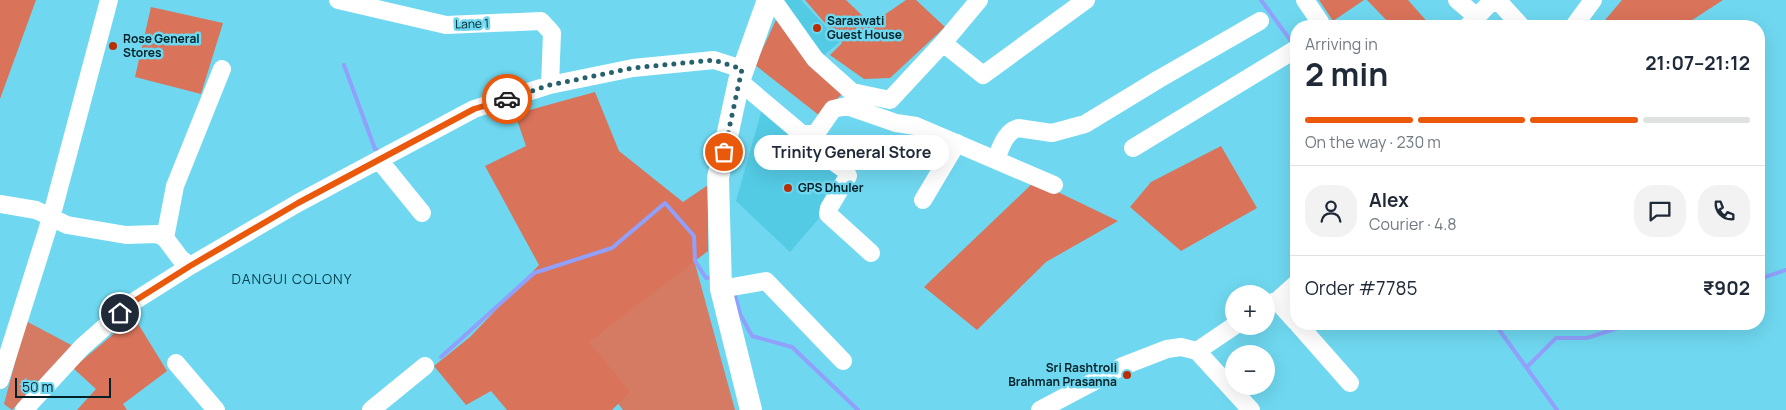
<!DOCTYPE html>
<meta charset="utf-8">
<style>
body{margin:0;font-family:Manrope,sans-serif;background:#f2f2f3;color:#1f2937;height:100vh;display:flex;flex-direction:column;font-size:19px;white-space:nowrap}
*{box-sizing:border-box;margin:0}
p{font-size:16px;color:#747a83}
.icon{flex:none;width:28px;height:28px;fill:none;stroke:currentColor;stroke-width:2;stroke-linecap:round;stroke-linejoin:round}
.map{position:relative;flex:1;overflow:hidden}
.details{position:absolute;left:1290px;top:20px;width:475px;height:310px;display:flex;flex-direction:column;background:#fff;border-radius:20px;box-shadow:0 5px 20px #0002}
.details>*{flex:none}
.tools{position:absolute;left:1225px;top:285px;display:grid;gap:10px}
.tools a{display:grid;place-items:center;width:50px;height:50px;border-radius:50%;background:#fff;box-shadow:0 5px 20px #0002;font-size:25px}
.scale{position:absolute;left:15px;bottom:12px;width:96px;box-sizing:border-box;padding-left:5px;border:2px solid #002128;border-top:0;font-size:14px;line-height:18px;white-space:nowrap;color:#002128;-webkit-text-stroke:4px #6fd8f0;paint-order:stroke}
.pin{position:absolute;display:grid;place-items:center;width:42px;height:42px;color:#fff;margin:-21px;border:2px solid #fff;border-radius:50%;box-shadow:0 1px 5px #0007}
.courier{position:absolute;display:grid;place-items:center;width:50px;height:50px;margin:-25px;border:4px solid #ea580c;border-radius:50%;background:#fff;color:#222;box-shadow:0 1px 6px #0007}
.bubble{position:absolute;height:35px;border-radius:18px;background:#fff;box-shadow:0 5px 20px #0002;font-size:16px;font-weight:700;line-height:35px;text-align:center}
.headline em{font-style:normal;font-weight:700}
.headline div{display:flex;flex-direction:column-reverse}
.headline{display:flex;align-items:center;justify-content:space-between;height:85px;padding:0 15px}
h1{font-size:32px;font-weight:700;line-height:38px}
.bar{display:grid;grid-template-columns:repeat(4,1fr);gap:8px 5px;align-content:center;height:60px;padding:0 15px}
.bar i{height:6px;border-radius:4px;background:#e0e1e3}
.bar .on{background:#ea580c}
.bar p{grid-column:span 4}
.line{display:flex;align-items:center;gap:12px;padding:0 15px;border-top:1px solid #e0e1e3}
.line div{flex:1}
.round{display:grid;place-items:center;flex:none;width:52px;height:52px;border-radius:20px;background:#f2f2f3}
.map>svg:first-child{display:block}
</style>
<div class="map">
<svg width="1786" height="410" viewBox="0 0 1786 410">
<rect width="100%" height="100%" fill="#6fd8f0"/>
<path fill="#54cbe5" d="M779,0H801L840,42L824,55Z
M762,109L843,174L821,216L790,252L736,201Z"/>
<path fill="#d57a63" d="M694,260L735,410H623L575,348Z
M26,321L73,346L12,410L4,404Z"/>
<path fill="#d9735a" d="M0,0H36L0,99Z
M805,0H846L871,24L906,0H916L945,27L890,78L864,79L830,55L842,43Z
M1319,0H1364L1333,21Z
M1367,0H1408L1431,26H1392Z
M1622,0H1723L1683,26H1600Z
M151,7L223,23L201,94L135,77Z
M776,20L804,55L842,94L820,116L755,65Z
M595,92L619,151L683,202L708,185V251L589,342L630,392L612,410H507L491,391L466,405L434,366L470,337L539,265L485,166L526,146L515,114Z
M1221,146L1257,208L1181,251L1130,207L1151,182Z
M1035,181L1118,221L1046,262L977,330L924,287Z
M134,317L167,371L123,404L127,410H77L96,389L73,368Z"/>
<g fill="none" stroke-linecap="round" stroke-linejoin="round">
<path stroke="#90a0fb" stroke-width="4" d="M1261,0L1294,45
M344,65L375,149L380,152
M1759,279L1786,270
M734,291L740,314L752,336L792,347L858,410
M1495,324L1557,410
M441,357L534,273L612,248L665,203L694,236L695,261L706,278L713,277
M1527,367L1556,338H1587L1630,324"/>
<path stroke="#fff" stroke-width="18" d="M338,0L446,25L541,21L552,33L550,85
M773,0L815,59L852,92L890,100L943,43L979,0
M1305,0L1320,22L1321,26
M1457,0L1477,17
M1468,26L1489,4L1499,2L1521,26
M1574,26L1593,0
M943,43L983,75L1086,0
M739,81L803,135L817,132L833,109L847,106L896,123L916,126L1054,185
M810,134L814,148L845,170L848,176L829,208L828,214L871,253
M1133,148L1296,49
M996,159C1001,147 1005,132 1018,128L1052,133L1085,124L1159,79L1260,21
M379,160L422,213
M923,200L957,143
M0,204L36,210L67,225L126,235L157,234L165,238L180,258L190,266
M165,238L175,186L222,69
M721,289L766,281L843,361
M1277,301L1296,322
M1266,304L1277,301L1296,284
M1298,324L1350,383
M1197,351L1251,410
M176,363L216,410
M0,380L51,218L109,0
M24,410L82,347L133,302L190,266L298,203L474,109L550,85L633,68L714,60L742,69
M371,410L425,366
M1040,410L1123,366L1167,349L1181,347L1197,351L1234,326"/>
<path stroke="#fff" stroke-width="22" d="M751,410L721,289L718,178L739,81L768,0"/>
</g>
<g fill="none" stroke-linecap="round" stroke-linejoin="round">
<path stroke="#27616e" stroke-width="5" stroke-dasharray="0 9" d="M507,99L550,85L633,68L714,60L742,69L724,152"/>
<path stroke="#ea580c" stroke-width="6" d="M120,313L133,302L190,266L298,203L474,109L507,99"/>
</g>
<g fill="#b92f03" stroke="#6fd8f0" stroke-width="2">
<circle cx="817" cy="28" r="5"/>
<circle cx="113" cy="46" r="5"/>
<circle cx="788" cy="188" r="5"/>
<circle cx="1127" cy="375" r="5"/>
</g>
<g text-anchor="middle" stroke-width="5" stroke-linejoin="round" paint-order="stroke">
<g font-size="12" font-weight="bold" fill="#002128" stroke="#6fd8f0" text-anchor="start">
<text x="827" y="25">Saraswati<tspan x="827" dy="14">Guest House</tspan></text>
<text x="123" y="43">Rose General<tspan x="123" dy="14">Stores</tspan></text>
<text x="798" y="192">GPS Dhuler</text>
<text x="1117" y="372" text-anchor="end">Sri Rashtroli<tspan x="1117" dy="14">Brahman Prasanna</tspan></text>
</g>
<g font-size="12" fill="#002128" stroke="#6fd8f0">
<text transform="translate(472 24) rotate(-2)" y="4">Lane 1</text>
</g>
<g font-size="14" letter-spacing="1" fill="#034450" stroke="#6fd8f0">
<text x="292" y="284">DANGUI COLONY</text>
</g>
</g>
</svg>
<div class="tools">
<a>+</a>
<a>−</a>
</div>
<div class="scale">50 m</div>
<div class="pin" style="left:724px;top:152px;background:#ea580c"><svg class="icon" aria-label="bag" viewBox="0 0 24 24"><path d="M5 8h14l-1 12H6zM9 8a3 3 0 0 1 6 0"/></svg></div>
<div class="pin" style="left:120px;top:313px;background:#1f2937"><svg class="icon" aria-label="home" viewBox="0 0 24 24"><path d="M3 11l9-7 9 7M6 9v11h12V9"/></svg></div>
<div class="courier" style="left:507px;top:99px"><svg class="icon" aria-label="car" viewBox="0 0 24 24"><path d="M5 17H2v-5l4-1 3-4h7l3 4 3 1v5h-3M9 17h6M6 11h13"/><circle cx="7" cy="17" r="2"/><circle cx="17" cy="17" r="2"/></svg></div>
<div class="bubble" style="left:754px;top:135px;width:195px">Trinity General Store</div>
<section class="details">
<div class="headline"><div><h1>2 min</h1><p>Arriving in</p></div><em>21:07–21:12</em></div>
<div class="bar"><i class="on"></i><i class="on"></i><i class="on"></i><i></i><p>On the way · 230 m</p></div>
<div class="line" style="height:90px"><a class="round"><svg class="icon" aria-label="person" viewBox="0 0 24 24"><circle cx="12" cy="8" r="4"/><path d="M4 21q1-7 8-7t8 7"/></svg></a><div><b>Alex</b><p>Courier · 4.8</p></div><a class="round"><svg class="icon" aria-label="chat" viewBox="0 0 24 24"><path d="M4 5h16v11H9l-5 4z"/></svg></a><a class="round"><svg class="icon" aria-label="phone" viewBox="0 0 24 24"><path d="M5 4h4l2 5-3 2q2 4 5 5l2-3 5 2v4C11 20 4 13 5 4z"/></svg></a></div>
<div class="line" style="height:65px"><div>Order #7785</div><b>₹902</b></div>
</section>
</div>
